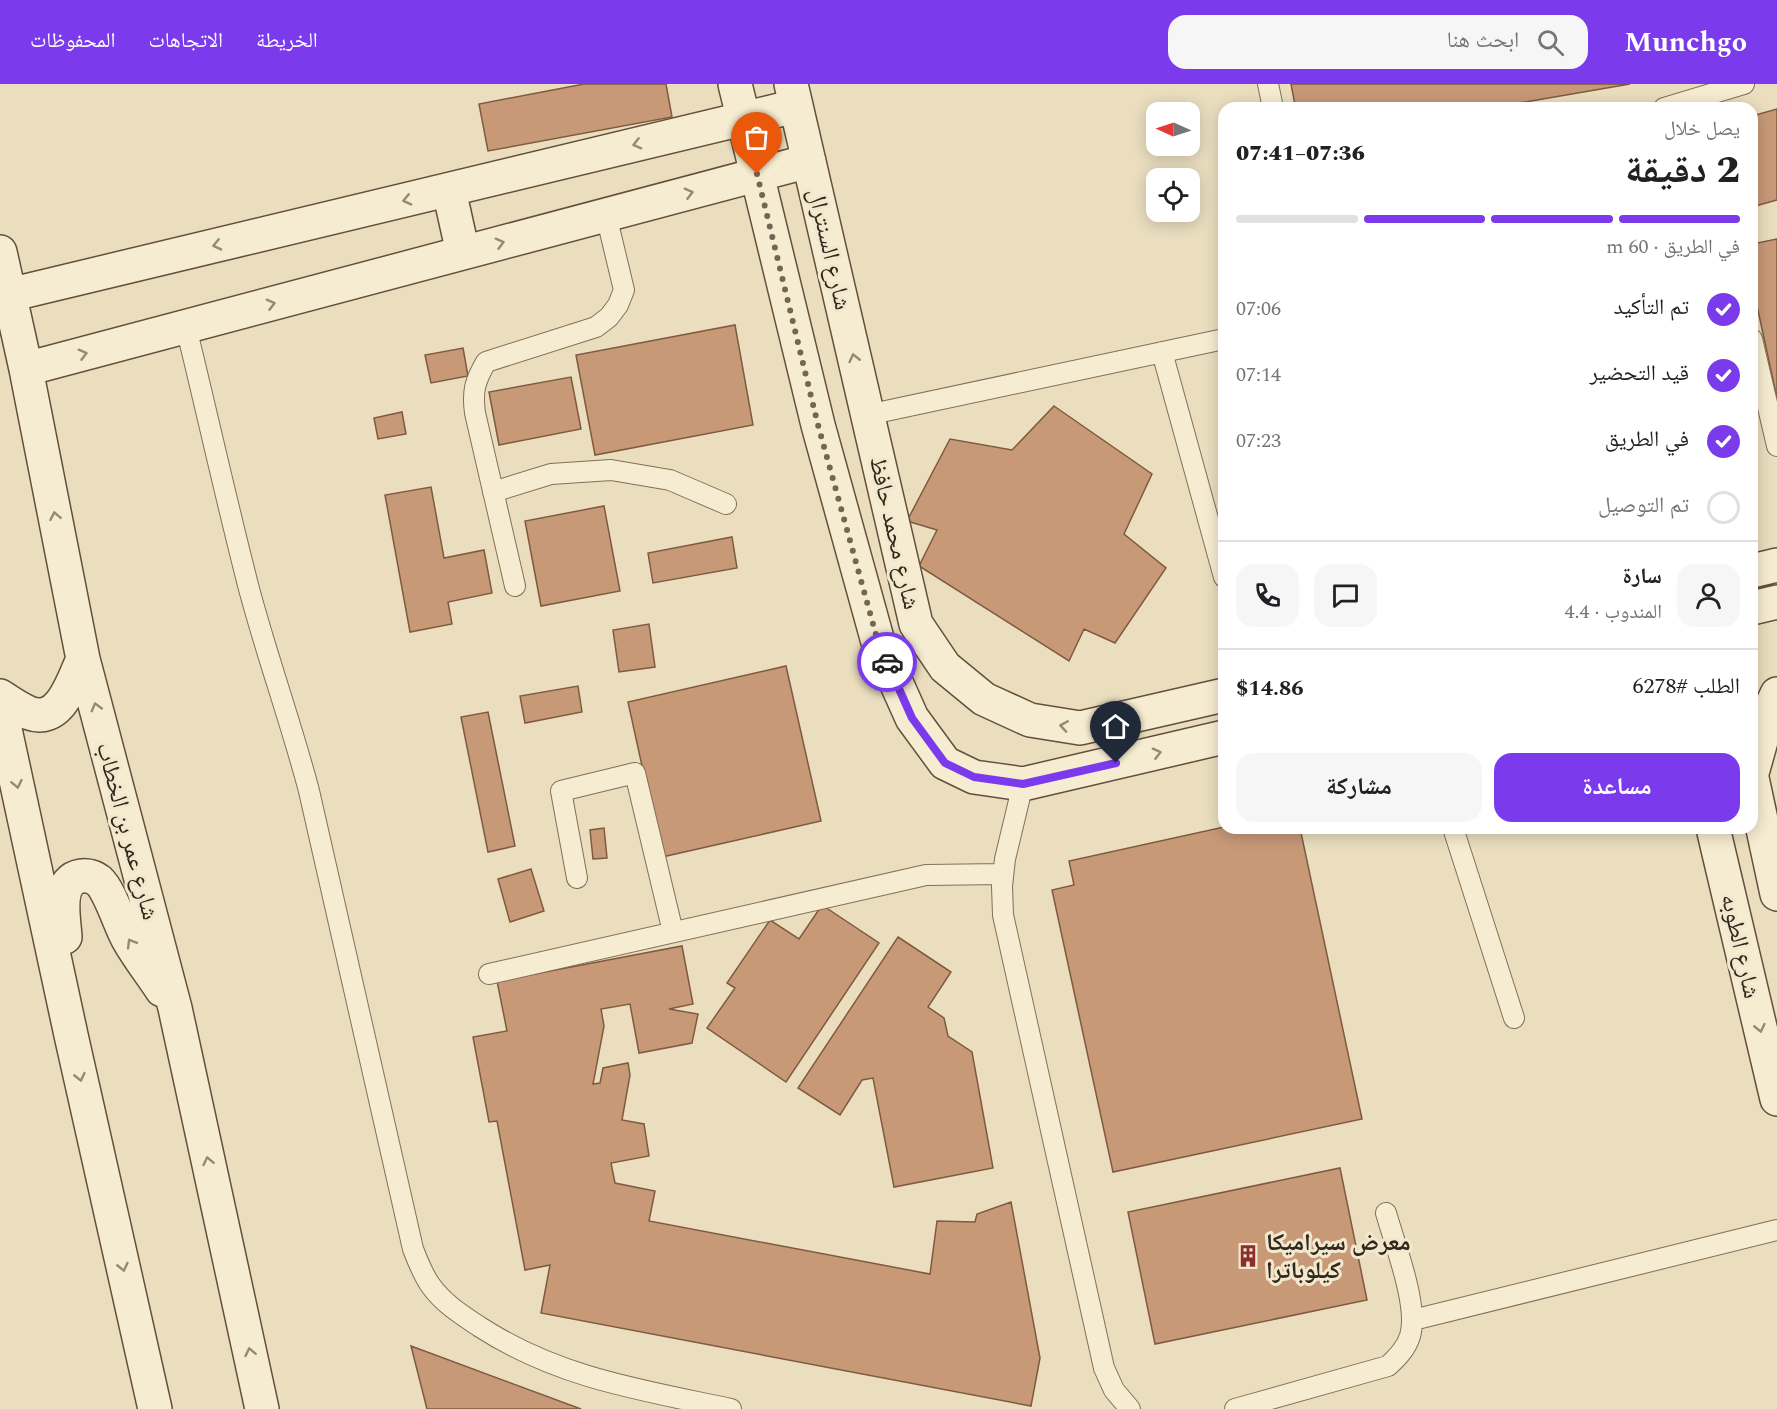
<!DOCTYPE html>
<html lang="ar">
<meta charset="utf-8">
<style>
body{margin:0;font-family:Spectral,"Noto Naskh Arabic",serif;background:#f6f6f6;color:#202124;direction:rtl;height:100vh;display:flex;flex-direction:column;font-size:22px;white-space:nowrap}
*{box-sizing:border-box;margin:0}
p{font-size:20px;color:#757577}
.icon{flex:none;width:33px;height:33px;fill:none;stroke:currentColor;stroke-width:2;stroke-linecap:round;stroke-linejoin:round}
.map{position:relative;flex:1;overflow:hidden;direction:ltr}
.sheet{position:absolute;left:1218px;top:18px;width:540px;height:732px;display:flex;flex-direction:column;background:#fff;border-radius:18px;box-shadow:0 3px 15px #0003;direction:rtl}
.sheet>*{flex:none}
.needle{width:39px;rotate:273deg}
.controls{position:absolute;left:1146px;top:18px;display:grid;gap:12px}
.controls a{display:grid;place-items:center;width:54px;height:54px;border-radius:12px;background:#fff;box-shadow:0 3px 15px #0003;font-size:30px}
.pin{position:absolute;display:grid;place-items:center;width:51px;height:51px;color:#fff;margin:-62px -26px;border-radius:50% 50% 50% 0;rotate:-45deg;box-shadow:0 0 6px #0007}
.pin .icon{rotate:45deg}
.courier{position:absolute;display:grid;place-items:center;width:60px;height:60px;margin:-30px;border:4px solid #7c3aed;border-radius:50%;background:#fff;color:#222;box-shadow:0 2px 8px #0007}
.headline em{font-style:normal;font-weight:800}
.headline div{display:flex;flex-direction:column-reverse}
.headline{display:flex;align-items:center;justify-content:space-between;height:102px;padding:0 18px}
h1{font-size:39px;font-weight:800;line-height:45px}
.bar{display:grid;grid-template-columns:repeat(4,1fr);gap:9px 6px;align-content:center;height:72px;padding:0 18px}
.bar i{height:8px;border-radius:4px;background:#e0e0e0}
.bar .active{background:#7c3aed}
.bar p{grid-column:span 4}
.line{display:flex;align-items:center;gap:15px;padding:0 18px;border-top:2px solid #e0e0e0}
.line div{flex:1}
.round{display:grid;place-items:center;flex:none;width:63px;height:63px;border-radius:18px;background:#f6f6f6}
ol{padding:0 18px;list-style:none}
li{display:flex;align-items:center;gap:18px;height:66px}
li p{margin-inline-start:auto}
li .icon{padding:6px;border-radius:50%;background:#7c3aed;color:#fff;stroke-width:4}
li:last-child{color:#757577}
li i{width:33px;height:33px;border:3px solid #e0e0e0;border-radius:50%}
.cta{display:flex;gap:12px;margin-top:auto;padding:12px 18px}
.cta a{flex:1;height:69px;border-radius:18px;background:#7c3aed;color:#fff;font-size:24px;font-weight:800;line-height:69px;text-align:center}
.cta a+a{background:#f6f6f6;color:#202124}
header{display:flex;align-items:center;gap:36px;box-sizing:border-box;height:84px;padding:0 30px;background:#7c3aed;color:#fff}
header strong{font-size:28px}
nav{display:flex;gap:33px;margin-inline-start:auto;font-size:21px}
.search{width:420px;height:54px;background:#f6f6f6;display:flex;align-items:center;gap:15px;box-sizing:border-box;padding:0 21px;border-radius:18px;color:#757577;font-size:22px}
.map>svg:first-child{display:block}
</style>
<header>
<strong>Munchgo</strong>
<div class="search"><svg class="icon" aria-label="search" viewBox="0 0 24 24"><circle cx="10" cy="10" r="6"/><path d="M15 15l6 6"/></svg>ابحث هنا</div>
<nav><a>الخريطة</a><a>الاتجاهات</a><a>المحفوظات</a></nav>
</header>
<div class="map">
<svg width="1777" height="1325" viewBox="0 0 1777 1325">
<rect width="100%" height="100%" fill="#eadebf"/>
<path fill="#c79977" stroke="#7f5a40" stroke-width="1.5" d="M584,0H666L672,33L488,67L479,20Z
M1291,0H1630L1490,24H1298V21H1295Z
M1777,25V116L1752,123V32Z
M1777,155V314L1752,199V160Z
M735,241L753,341L595,371L576,271Z
M463,264L468,292L431,299L425,271Z
M571,293L581,345L499,361L489,308Z
M1054,322L1152,390L1124,450L1166,484L1115,559L1084,545L1069,577L919,482L937,446L907,437L950,355L1012,366Z
M402,328L406,350L378,355L374,334Z
M431,403L444,474L484,466L492,509L448,518L452,540L410,548L385,411Z
M604,422L620,507L541,522L525,437Z
M732,453L737,484L653,499L648,469Z
M649,540L655,583L619,588L613,546Z
M786,582L821,737L662,773L628,618Z
M578,602L582,628L525,639L520,612Z
M488,628L515,762L488,768L461,633Z
M1224,743L1300,744L1362,1035L1113,1088L1052,806L1074,801L1069,777Z
M604,744L607,774L593,775L590,746Z
M531,785L544,827L510,838L498,795Z
M822,821L879,859L786,998L707,944L735,904L727,899L770,836L799,855Z
M898,853L951,888L928,923L944,934L948,952L972,968L993,1084L894,1103L873,994L862,996L840,1031L798,1004Z
M682,862L693,920L669,925L698,930L692,959L639,969L630,920L601,925L604,942L593,1000L600,999L603,984L628,979L630,991L622,1036L644,1040L649,1072L611,1079L615,1099L655,1107L649,1137L930,1190L937,1137L975,1138L977,1130L1011,1118L1040,1274L1031,1322L541,1229L550,1181L525,1186L497,1037L489,1038L473,953L507,947L497,897Z
M1340,1084L1367,1216L1155,1260L1128,1128Z
M411,1262L581,1325H427Z"/>
<g fill="none" stroke-linecap="round" stroke-linejoin="round">
<g stroke="#826f59" stroke-width="22">
<path id="lane" d="M1268,0L1273,24
M1664,24L1744,0
M186,243C207,329 226,415 248,501C266,570 291,638 309,707L413,1165C418,1178 423,1191 431,1202C444,1220 462,1231 480,1243C559,1294 641,1306 731,1325
M1752,255L1777,362
M1162,268L1224,493
M867,331L1224,255
M493,408L551,390L611,386L670,396L726,420
M515,502L475,329C472,307 475,297 486,278L596,243L609,233L618,221L624,206L606,131
M1023,700L1005,775L1002,802L1003,831L1104,1284L1114,1306L1130,1325
M1453,744L1514,934
M577,794L561,707L635,689L673,848
M489,890L926,791L1003,790
M1413,1236L1777,1146
M1235,1325L1388,1282C1397,1274 1406,1265 1410,1252C1419,1222 1395,1161 1386,1129"/>
</g>
<g stroke="#63503c" stroke-width="36">
<path id="secondary" d="M735,0L818,341L878,558L912,634L945,679L974,693L1023,700L1224,653
M791,0L916,540L945,583L984,615L1030,636L1080,644L1224,611
M449,106L463,169
M0,168L26,285L83,575L175,924L262,1325
M9,211L796,22
M26,285L809,77
M1752,487L1777,481
M1752,524L1777,518
M0,612C9,618 19,625 29,629C61,641 73,596 83,575
M0,622L71,951L155,1325
M1752,689L1770,625L1777,610
M1752,694L1777,810
M1713,744L1777,1015
M65,853C64,834 55,796 81,792C87,791 94,793 99,797C110,807 120,841 128,855C138,873 151,889 162,906"/>
</g>
<use href="#lane" stroke="#f6ecd1" stroke-width="20"/>
<use href="#secondary" stroke="#f6ecd1" stroke-width="33"/>
</g>
<defs><path id="oneway-chevron" d="M-2-3.5L2.5 0L-2 3.5" fill="none" stroke-width="1.6" stroke-linecap="round" stroke-linejoin="round" transform="scale(1.5)"/></defs>
<g stroke="#948a76">
<use href="#oneway-chevron" transform="translate(637 60) rotate(166)"/>
<use href="#oneway-chevron" transform="translate(689 109) rotate(-15)"/>
<use href="#oneway-chevron" transform="translate(407 116) rotate(167)"/>
<use href="#oneway-chevron" transform="translate(500 159) rotate(-15)"/>
<use href="#oneway-chevron" transform="translate(217 161) rotate(167)"/>
<use href="#oneway-chevron" transform="translate(271 220) rotate(-15)"/>
<use href="#oneway-chevron" transform="translate(83 270) rotate(-15)"/>
<use href="#oneway-chevron" transform="translate(854 274) rotate(-103)"/>
<use href="#oneway-chevron" transform="translate(55 432) rotate(-101)"/>
<use href="#oneway-chevron" transform="translate(96 623) rotate(-105)"/>
<use href="#oneway-chevron" transform="translate(1064 642) rotate(-171)"/>
<use href="#oneway-chevron" transform="translate(1157 669) rotate(-14)"/>
<use href="#oneway-chevron" transform="translate(17 700) rotate(78)"/>
<use href="#oneway-chevron" transform="translate(131 859) rotate(-121)"/>
<use href="#oneway-chevron" transform="translate(1760 944) rotate(77)"/>
<use href="#oneway-chevron" transform="translate(80 993) rotate(77)"/>
<use href="#oneway-chevron" transform="translate(208 1077) rotate(-102)"/>
<use href="#oneway-chevron" transform="translate(123 1183) rotate(77)"/>
<use href="#oneway-chevron" transform="translate(250 1268) rotate(-102)"/>
</g>
<g fill="none" stroke-linecap="round" stroke-linejoin="round">
<path stroke="#726755" stroke-width="6" stroke-dasharray="0 10.8" d="M757,90L818,341L878,558L887,578"/>
<path stroke="#7c3aed" stroke-width="8" d="M887,578L912,634L945,679L974,693L1023,700L1116,679"/>
</g>
<defs>
<g id="building-bare" transform="scale(1.8)"><path d="M-4-6H4V6H1V3H-1V6H-4ZM-2.5-4.3h1.7v1.8h-1.7ZM.8-4.3h1.7v1.8H.8ZM-2.5-1h1.7V.8h-1.7ZM.8-1h1.7V.8H.8Z" fill="#8d2d2c" stroke="#f2e8ce" stroke-width="2.5" paint-order="stroke"/></g>
</defs>
<g fill-rule="evenodd">
<use href="#building-bare" x="1248" y="1172"/>
</g>
<g text-anchor="middle" stroke-width="6" stroke-linejoin="round" paint-order="stroke">
<g font-size="24" fill="#32271c" stroke="#f2e8ce">
<text transform="translate(830 165) rotate(77)" y="8">شارع السنترال</text>
<text transform="translate(895 449) rotate(77)" y="8">شارع محمد حافظ</text>
<text transform="translate(128 747) rotate(75)" y="8">شارع عمر بن الخطاب</text>
<text transform="translate(1741 862) rotate(77)" y="8">شارع الطوبه</text>
</g>
<g font-size="24" font-weight="bold" fill="#32271c" stroke="#f2e8ce" text-anchor="start">
<text x="1266" y="1166">معرض سيراميكا<tspan x="1266" dy="28">كيلوباترا</tspan></text>
</g>
</g>
</svg>
<div class="controls">
<a><svg class="needle" viewBox="-14 -14 28 28"><path d="M0-13l5 13h-10z" fill="#e53935"/><path d="M0 13l5-13h-10z" fill="#757577"/></svg></a>
<a><svg class="icon" aria-label="locate" viewBox="0 0 24 24"><circle cx="12" cy="12" r="6"/><path d="M12 2v4M12 18v4M2 12h4M18 12h4"/></svg></a>
</div>
<div class="pin" style="left:757px;top:90px;background:#ea580c"><svg class="icon" aria-label="bag" viewBox="0 0 24 24"><path d="M5 8h14l-1 12H6zM9 8a3 3 0 0 1 6 0"/></svg></div>
<div class="pin" style="left:1116px;top:679px;background:#1f2937"><svg class="icon" aria-label="home" viewBox="0 0 24 24"><path d="M3 11l9-7 9 7M6 9v11h12V9"/></svg></div>
<div class="courier" style="left:887px;top:578px"><svg class="icon" aria-label="car" viewBox="0 0 24 24"><path d="M5 17H2v-5l4-1 3-4h7l3 4 3 1v5h-3M9 17h6M6 11h13"/><circle cx="7" cy="17" r="2"/><circle cx="17" cy="17" r="2"/></svg></div>
<section class="sheet">
<div class="headline"><div><h1>2 دقيقة</h1><p>يصل خلال</p></div><em>07:36–07:41</em></div>
<div class="bar"><i class="active"></i><i class="active"></i><i class="active"></i><i></i><p>في الطريق · 60 m</p></div>
<ol>
<li><svg class="icon" aria-label="check" viewBox="0 0 24 24"><path d="M5 12l5 5 9-10"/></svg>تم التأكيد<p>07:06</p></li>
<li><svg class="icon" aria-label="check" viewBox="0 0 24 24"><path d="M5 12l5 5 9-10"/></svg>قيد التحضير<p>07:14</p></li>
<li><svg class="icon" aria-label="check" viewBox="0 0 24 24"><path d="M5 12l5 5 9-10"/></svg>في الطريق<p>07:23</p></li>
<li><i></i>تم التوصيل</li>
</ol>
<div class="line" style="height:108px"><a class="round"><svg class="icon" aria-label="person" viewBox="0 0 24 24"><circle cx="12" cy="8" r="4"/><path d="M4 21q1-7 8-7t8 7"/></svg></a><div><b>سارة</b><p>المندوب · 4.4</p></div><a class="round"><svg class="icon" aria-label="chat" viewBox="0 0 24 24"><path d="M4 5h16v11H9l-5 4z"/></svg></a><a class="round"><svg class="icon" aria-label="phone" viewBox="0 0 24 24"><path d="M5 4h4l2 5-3 2q2 4 5 5l2-3 5 2v4C11 20 4 13 5 4z"/></svg></a></div>
<div class="line" style="height:78px"><div>الطلب #6278</div><b>$14.86</b></div>
<div class="cta"><a>مساعدة</a><a>مشاركة</a></div>
</section>
</div>
